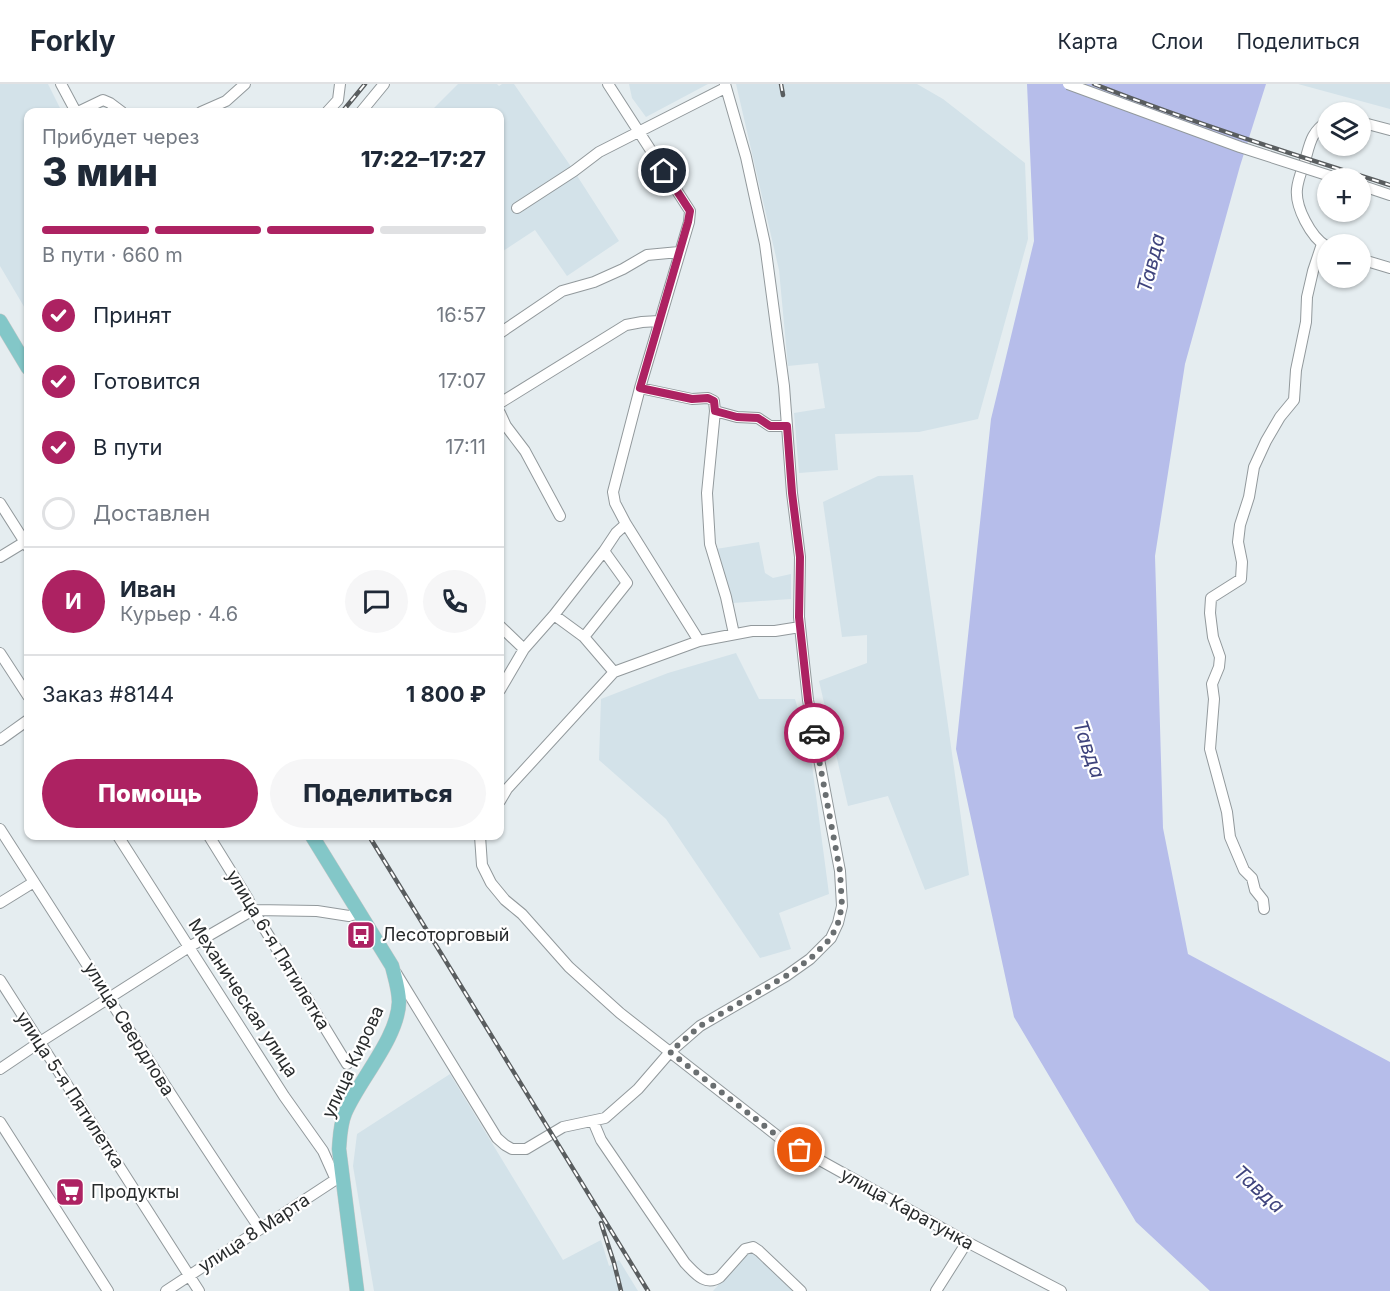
<!DOCTYPE html>
<html lang="ru">
<meta charset="utf-8">
<style>
body{margin:0;font-family:Inter,sans-serif;background:#f6f6f7;color:#1f2937;height:100vh;display:flex;flex-direction:column;font-size:22px;white-space:nowrap}
*{box-sizing:border-box;margin:0}
p{font-size:20px;color:#747a83}
.icon{flex:none;width:33px;height:33px;fill:none;stroke:currentColor;stroke-width:2;stroke-linecap:round;stroke-linejoin:round}
.map{position:relative;flex:1;overflow:hidden}
.drawer{position:absolute;left:24px;top:24px;width:480px;height:732px;display:flex;flex-direction:column;background:#fff;border-radius:12px;box-shadow:0 2px 4px #0004}
.drawer>*{flex:none}
.tools{position:absolute;left:1317px;top:18px;display:grid;gap:12px}
.tools a{display:grid;place-items:center;width:54px;height:54px;border-radius:50%;background:#fff;box-shadow:0 2px 4px #0004;font-size:30px}
.pin{position:absolute;display:grid;place-items:center;width:51px;height:51px;color:#fff;margin:-26px;border:3px solid #fff;border-radius:50%;box-shadow:0 2px 6px #0007}
.courier{position:absolute;display:grid;place-items:center;width:60px;height:60px;margin:-30px;border:4px solid #ad2262;border-radius:50%;background:#fff;color:#222;box-shadow:0 2px 8px #0007}
.headline em{font-style:normal;font-weight:800}
.headline div{display:flex;flex-direction:column-reverse}
.headline{display:flex;align-items:center;justify-content:space-between;height:102px;padding:0 18px}
h1{font-size:39px;font-weight:800;line-height:45px}
.bar{display:grid;grid-template-columns:repeat(4,1fr);gap:9px 6px;align-content:center;height:72px;padding:0 18px}
.bar i{height:8px;border-radius:4px;background:#e0e1e3}
.bar .on{background:#ad2262}
.bar p{grid-column:span 4}
.line{display:flex;align-items:center;gap:15px;padding:0 18px;border-top:2px solid #e0e1e3}
.line div{flex:1}
.round{display:grid;place-items:center;flex:none;width:63px;height:63px;border-radius:32px;background:#f6f6f7}
ol{padding:0 18px;list-style:none}
li{display:flex;align-items:center;gap:18px;height:66px}
li p{margin-inline-start:auto}
li .icon{padding:6px;border-radius:50%;background:#ad2262;color:#fff;stroke-width:4}
li:last-child{color:#747a83}
li i{width:33px;height:33px;border:3px solid #e0e1e3;border-radius:50%}
.primary-button{display:flex;gap:12px;margin-top:auto;padding:12px 18px}
.primary-button a{flex:1;height:69px;border-radius:36px;background:#ad2262;color:#fff;font-size:24px;font-weight:800;line-height:69px;text-align:center}
.primary-button a+a{background:#f6f6f7;color:#1f2937}
header{display:flex;align-items:center;gap:36px;box-sizing:border-box;height:84px;padding:0 30px;background:#fff;border-bottom:2px solid #e0e1e3}
header strong{font-size:28px}
nav{display:flex;gap:33px;margin-inline-start:auto;font-size:21px}
.map>svg:first-child{display:block}
</style>
<header>
<strong>Forkly</strong>
<nav><a>Карта</a><a>Слои</a><a>Поделиться</a></nav>
</header>
<div class="map">
<svg width="1390" height="1207" viewBox="0 0 1390 1207">
<rect width="100%" height="100%" fill="#e5edf0"/>
<path fill="#d3e2e9" d="M0,0H48L62,28H28V224L26,226L0,182Z
M458,0H497L499,2L502,0H514L574,87L619,157L567,192L535,146L500,169V28H430Z
M629,0H708L646,33L632,14Z
M736,0H917L943,15L1025,79L1028,155L978,335L919,348L835,350L838,386L799,389L794,329L825,324L818,279L788,282L779,186Z
M1298,0H1390V25Z
M913,391L969,791L925,806L888,712L848,722L819,597L867,579V551L842,553L823,418L878,392Z
M759,458L765,489L773,494L791,490V515L733,519L716,465Z
M736,569L759,615H795L810,666L829,810L779,829L791,865L760,874L666,735L599,676L601,615L668,589Z
M450,990L563,1176L601,1156L609,1182L619,1176L638,1207H374L353,1082L357,1050Z
M749,1166L796,1207H713Z"/>
<path fill="#b6bdea" d="M1027,0H1266L1240,82L1185,280L1155,472L1163,744L1188,870L1390,978V1207H1210L1136,1138L1014,933L956,665L991,335L1034,157Z"/>
<g fill="none" stroke-linecap="round" stroke-linejoin="round">
<g stroke="#92999c" stroke-width="12">
<path id="minor" d="M61,0L76,28
M78,28L103,16L110,19L122,28
M201,28L226,17L245,0
M327,28L338,16L340,0
M361,28L384,0
M1360,38L1390,46
M1330,92L1339,94
M1360,101L1390,111
M517,124L574,87L599,68L725,4
M1326,162C1311,153 1295,123 1297,105C1298,95 1302,86 1305,77C1310,59 1311,48 1328,37
M1360,175L1390,184
M500,249L562,207L594,198L623,185L647,171L679,168
M640,304L692,315L708,314L714,317L715,327L737,333L758,334L770,342H787
M500,319L626,241L642,238L659,237
M715,327L707,409L710,460L726,513L734,550
M500,329L506,342L525,367L560,432
M0,419L28,463
M626,440L699,557
M0,473L28,456
M554,531L584,553L614,588
M500,542L524,565
M584,553L627,499L604,467
M0,569L28,612
M500,606L524,565L554,531L604,467L616,449L626,440L615,419L613,408L640,304L689,138L690,127L608,0
M0,656L28,636
M500,717L507,705L614,588L699,557L752,547H775L800,543
M0,745C86,879 171,1013 260,1145
M118,752L284,1012L323,1067L336,1096
M209,752L248,815L253,826L347,980
M480,752L482,781L491,799L505,816L522,830L569,883L620,929L780,1054L967,1158L1061,1207
M0,819L34,798
M1264,825L1263,816L1255,806L1252,794L1244,786L1230,753L1227,728L1210,665L1214,615L1212,600L1219,583L1220,573L1213,553L1210,529L1211,514L1241,495L1242,478L1238,458L1240,441L1249,413L1254,383L1266,357L1280,333L1294,316L1296,286L1306,238L1307,213L1313,187L1322,160
M396,889L497,1054L505,1061L512,1065H526L563,1043L605,1034L638,1005L670,968L700,942L786,892L810,875L831,854L838,839L842,822L840,787L808,616L799,533L800,473L792,409L784,302L765,160L746,73L725,0
M0,896L199,1207
M0,985L40,958L189,863L253,826L317,827L349,832L359,829
M593,1037L601,1056L685,1179C695,1189 705,1203 720,1193L745,1165L753,1163L759,1167L801,1207
M0,1038L108,1207
M166,1207L341,1092
M936,1207L967,1158"/>
</g>
<g stroke="#c7c8c8" stroke-width="15">
<path id="major" d="M0,237L28,284
M312,752L392,882C395,894 399,906 399,918C398,954 359,996 345,1029C340,1041 340,1053 339,1065L357,1207"/>
</g>
<use href="#minor" stroke="#fff" stroke-width="10"/>
<use href="#major" stroke="#83c7c8" stroke-width="14"/>
<g stroke="#595d5f" stroke-width="4.5">
<path id="rail" d="M781,0L783,11
M1094,0C1191,38 1291,70 1390,101
M342,28L365,0
M369,752L648,1207
M601,1139L614,1179L621,1207"/>
</g>
<use href="#rail" stroke="#fff" stroke-width="2" stroke-dasharray="7" stroke-linecap="butt"/>
<g stroke="#92999c" stroke-width="12" stroke-linecap="butt">
<path id="minor-bridge" d="M1068,0L1240,63L1330,92"/>
</g>
<use href="#minor-bridge" stroke="#fff" stroke-width="10"/>
</g>
<g fill="none" stroke-linecap="round" stroke-linejoin="round">
<path stroke="#6a6f71" stroke-width="6" stroke-dasharray="0 10.8" d="M800,1066L780,1054L670,968L700,942L786,892L810,875L831,854L838,839L842,822L840,787L814,649"/>
<path stroke="#ad2262" stroke-width="8" d="M664,87L690,127L688,138L640,304L692,315L708,314L714,317L715,327L737,333L758,334L770,342H787L792,409L800,473L799,533L808,616L814,649"/>
</g>
<defs>
<g id="bus-square" transform="scale(1.5)"><rect x="-9" y="-9" width="18" height="18" rx="4" fill="#ad2262" stroke="#fff"/><path d="M-5-6H5V4H4V6H2V4H-2V6H-4V4H-5ZM-3.5-4V0h7V-4ZM-3.5 1.2v1.5H-2V1.2ZM2 1.2v1.5H3.5V1.2Z" fill="#fff"/></g>
<g id="supermarket-square" transform="scale(1.5)"><rect x="-9" y="-9" width="18" height="18" rx="4" fill="#ad2262" stroke="#fff"/><path d="M-6-5.5h2.5l.6 2H6L4.5 2H-2.5L-4.4-4H-6ZM-1.5 3.2a1.3 1.3 0 1 0 .1 0ZM3 3.2a1.3 1.3 0 1 0 .1 0Z" fill="#fff"/></g>
</defs>
<g fill-rule="evenodd">
<use href="#bus-square" x="361" y="851"/>
<use href="#supermarket-square" x="70" y="1108"/>
</g>
<g text-anchor="middle" stroke-width="4.5" stroke-linejoin="round" paint-order="stroke">
<g font-size="18" fill="#282b2c" stroke="#fff" text-anchor="start">
<text x="382" y="857">Лесоторговый</text>
<text x="91" y="1114">Продукты</text>
</g>
<g font-size="18" fill="#282b2c" stroke="#fff">
<text transform="translate(278 866) rotate(59)" y="6">улица 6-я Пятилетка</text>
<text transform="translate(243 914) rotate(57)" y="6">Механическая улица</text>
<text transform="translate(129 945) rotate(58)" y="6">улица Свердлова</text>
<text transform="translate(353 978) rotate(-65)" y="6">улица Кирова</text>
<text transform="translate(70 1006) rotate(57)" y="6">улица 5-я Пятилетка</text>
<text transform="translate(907 1125) rotate(29)" y="6">улица Каратунка</text>
<text transform="translate(254 1149) rotate(-33)" y="6">улица 8 Марта</text>
</g>
<g font-size="20" font-style="italic" fill="#3f447d" stroke="#fff">
<text transform="translate(1151 179) rotate(-76)" y="7">Тавда</text>
<text transform="translate(1089 665) rotate(71)" y="7">Тавда</text>
<text transform="translate(1259 1105) rotate(42)" y="7">Тавда</text>
</g>
</g>
</svg>
<div class="tools">
<a><svg class="icon" aria-label="layers" viewBox="0 0 24 24"><path d="M12 4l9 5-9 5-9-5zM3 14l9 5 9-5"/></svg></a>
<a>+</a>
<a>−</a>
</div>
<div class="pin" style="left:800px;top:1066px;background:#ea580c"><svg class="icon" aria-label="bag" viewBox="0 0 24 24"><path d="M5 8h14l-1 12H6zM9 8a3 3 0 0 1 6 0"/></svg></div>
<div class="pin" style="left:664px;top:87px;background:#1f2937"><svg class="icon" aria-label="home" viewBox="0 0 24 24"><path d="M3 11l9-7 9 7M6 9v11h12V9"/></svg></div>
<div class="courier" style="left:814px;top:649px"><svg class="icon" aria-label="car" viewBox="0 0 24 24"><path d="M5 17H2v-5l4-1 3-4h7l3 4 3 1v5h-3M9 17h6M6 11h13"/><circle cx="7" cy="17" r="2"/><circle cx="17" cy="17" r="2"/></svg></div>
<section class="drawer">
<div class="headline"><div><h1>3 мин</h1><p>Прибудет через</p></div><em>17:22–17:27</em></div>
<div class="bar"><i class="on"></i><i class="on"></i><i class="on"></i><i></i><p>В пути · 660 m</p></div>
<ol>
<li><svg class="icon" aria-label="check" viewBox="0 0 24 24"><path d="M5 12l5 5 9-10"/></svg>Принят<p>16:57</p></li>
<li><svg class="icon" aria-label="check" viewBox="0 0 24 24"><path d="M5 12l5 5 9-10"/></svg>Готовится<p>17:07</p></li>
<li><svg class="icon" aria-label="check" viewBox="0 0 24 24"><path d="M5 12l5 5 9-10"/></svg>В пути<p>17:11</p></li>
<li><i></i>Доставлен</li>
</ol>
<div class="line" style="height:108px"><b class="round" style="background:#ad2262;color:#fff">И</b><div><b>Иван</b><p>Курьер · 4.6</p></div><a class="round"><svg class="icon" aria-label="chat" viewBox="0 0 24 24"><path d="M4 5h16v11H9l-5 4z"/></svg></a><a class="round"><svg class="icon" aria-label="phone" viewBox="0 0 24 24"><path d="M5 4h4l2 5-3 2q2 4 5 5l2-3 5 2v4C11 20 4 13 5 4z"/></svg></a></div>
<div class="line" style="height:78px"><div>Заказ #8144</div><b>1 800 ₽</b></div>
<div class="primary-button"><a>Помощь</a><a>Поделиться</a></div>
</section>
</div>
